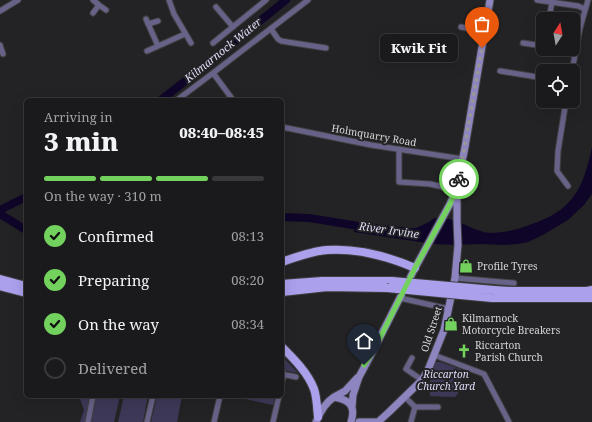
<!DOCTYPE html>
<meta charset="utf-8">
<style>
body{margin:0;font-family:"Noto Serif",serif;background:#272729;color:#f1f3f6;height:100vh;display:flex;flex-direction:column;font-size:15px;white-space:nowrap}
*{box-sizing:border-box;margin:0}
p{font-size:13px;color:#9fa1a3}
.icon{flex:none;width:22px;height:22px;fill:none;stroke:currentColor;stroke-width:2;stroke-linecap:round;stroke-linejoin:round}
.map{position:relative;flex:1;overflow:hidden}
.panel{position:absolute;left:24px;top:98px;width:260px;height:300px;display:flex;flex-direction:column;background:#1a1a1c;border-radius:6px;box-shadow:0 4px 16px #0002,0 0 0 1px #38383b}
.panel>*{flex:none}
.needle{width:26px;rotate:11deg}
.controls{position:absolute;left:536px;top:12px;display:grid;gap:8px}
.controls a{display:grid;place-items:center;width:44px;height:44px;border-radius:6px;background:#1a1a1c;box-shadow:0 4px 16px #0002,0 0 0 1px #38383b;font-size:20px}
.pin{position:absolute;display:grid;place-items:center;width:34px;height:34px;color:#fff;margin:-41px -17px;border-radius:50% 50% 50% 0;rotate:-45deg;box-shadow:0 0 4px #0007}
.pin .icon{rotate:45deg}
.courier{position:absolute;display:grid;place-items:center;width:40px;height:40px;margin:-20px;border:3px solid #72d25d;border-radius:50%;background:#fff;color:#222;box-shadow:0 1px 5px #0007}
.bubble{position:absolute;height:28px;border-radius:6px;background:#1a1a1c;box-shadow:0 4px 16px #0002,0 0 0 1px #38383b;font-size:13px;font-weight:800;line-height:28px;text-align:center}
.headline em{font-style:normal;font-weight:800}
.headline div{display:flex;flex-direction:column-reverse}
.headline{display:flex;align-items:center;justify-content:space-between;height:68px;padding:0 20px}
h1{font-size:26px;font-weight:800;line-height:30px}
.bar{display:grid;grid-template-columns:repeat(4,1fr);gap:6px 4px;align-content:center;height:48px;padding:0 20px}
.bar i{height:5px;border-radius:3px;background:#38383b}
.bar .current{background:#72d25d}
.bar p{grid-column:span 4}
ol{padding:0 20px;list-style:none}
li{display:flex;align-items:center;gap:12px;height:44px}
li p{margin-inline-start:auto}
li .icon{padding:4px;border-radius:50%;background:#72d25d;color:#111;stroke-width:4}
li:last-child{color:#9fa1a3}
li i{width:22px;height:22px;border:2px solid #38383b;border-radius:50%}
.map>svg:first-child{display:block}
</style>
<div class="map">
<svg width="592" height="422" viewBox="0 0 592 422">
<rect width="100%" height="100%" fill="#232325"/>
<path fill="#3d3857" d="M282,356L298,373L282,370Z
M435,362H440L460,369L461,370C461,379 462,391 455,397L430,396C430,387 429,369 435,362Z
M79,396H90L85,422H80L84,410Z
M96,396H120L114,422H91Z
M124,396H148L143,422H118Z
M157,396H182L177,422H151Z
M231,396H275L273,405Z"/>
<path fill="#0f0528" d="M592,147V194L584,205L568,220L543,235L528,242L518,244L503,245L480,244L456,245L433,244L354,232L356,222L410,228H416L429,222L434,218C439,219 444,218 449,219C463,222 476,232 490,233C504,233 516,230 529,225C573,211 583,189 592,147Z"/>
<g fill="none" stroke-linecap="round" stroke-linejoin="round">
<path stroke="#0f0528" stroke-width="8" d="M161,100L202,68L286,0
M0,210L26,197
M0,214L26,230
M282,217L309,218L365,227"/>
<g stroke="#404042" stroke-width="7">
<path id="street" d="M93,0L99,5L106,10
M169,0L174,14L191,43
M537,0L578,6L585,9
M216,7L233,27
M0,11L18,0
M93,13L99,5
M146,19L158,46
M549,19L552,2
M148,24L158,21
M461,27L485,32
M271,29L278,39L281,41L326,48
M213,43L266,0
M523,43L543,46
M0,45L3,54
M560,49L575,51
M147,51L185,34
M500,71L543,78
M572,71L580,28L588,0
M213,73L233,100
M177,100L213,73L308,0
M566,101L558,151L557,171L568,186
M282,127L371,145L463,159
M399,149V182L430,184L439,186L455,192
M455,278L514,283
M400,298L449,309
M434,355L484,374L509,422
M412,358L406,369L422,380
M282,374L296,377
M282,382L284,374
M405,397L415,407L411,422
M415,407H438
M88,422L93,396
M147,422L153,396
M214,422L220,396
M273,422L279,396"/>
</g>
<g stroke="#404042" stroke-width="9">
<path id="secondary" d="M334,397L345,391L357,378
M352,407L353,395L359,377L373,351L415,268L450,204L457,187L465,147L490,0
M316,422C320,412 325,403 334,397C350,400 356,406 351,422
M359,422H378L389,412L422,380L428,370L444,330L455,278L458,245L457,220V192"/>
</g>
<g stroke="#404042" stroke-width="10">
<path id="primary" d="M282,262C296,257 312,251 327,250C358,248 387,256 415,268
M0,279L26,286
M282,284L322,281H392
M0,286L26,293
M494,290L512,291H587L592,290
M282,292L327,287L387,288
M492,298H592
M282,347C294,359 308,373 314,389C317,398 317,408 318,417"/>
</g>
<use href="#street" stroke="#676287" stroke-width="5"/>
<use href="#secondary" stroke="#8d85c0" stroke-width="7"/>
<use href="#primary" stroke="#aba0ec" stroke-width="8"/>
<g stroke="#404042" stroke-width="10" stroke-linecap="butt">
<path id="primary-bridge" d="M392,281L494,290
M387,288L492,298"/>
</g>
<use href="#primary-bridge" stroke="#aba0ec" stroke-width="8"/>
</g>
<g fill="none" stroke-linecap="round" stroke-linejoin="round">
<path stroke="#989899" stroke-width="4" stroke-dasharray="0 7.2" d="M459,179L482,48"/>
<path stroke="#72d25d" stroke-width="5" d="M364,365L373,352L415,268L450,204L457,188L459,179"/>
</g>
<defs>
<g id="shop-bare" transform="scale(1.08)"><path d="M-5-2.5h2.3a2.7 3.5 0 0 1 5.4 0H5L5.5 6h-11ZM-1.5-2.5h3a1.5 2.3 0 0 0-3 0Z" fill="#72d25d" stroke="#232325" stroke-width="2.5" paint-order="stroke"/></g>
<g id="church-bare" transform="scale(1.08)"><path d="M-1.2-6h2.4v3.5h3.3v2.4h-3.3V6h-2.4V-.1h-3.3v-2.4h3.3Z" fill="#72d25d" stroke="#232325" stroke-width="2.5" paint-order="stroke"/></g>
</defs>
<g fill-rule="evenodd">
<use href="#shop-bare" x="466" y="266"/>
<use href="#shop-bare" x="451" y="324"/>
<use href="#church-bare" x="464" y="351"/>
</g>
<g text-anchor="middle" stroke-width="4" stroke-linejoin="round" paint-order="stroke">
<g font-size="10" fill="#d7d7d8" stroke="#232325">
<text transform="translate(374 135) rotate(10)" y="4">Holmquarry Road</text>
<text transform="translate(431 329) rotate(-72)" y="4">Old Street</text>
</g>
<g font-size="10" fill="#d7d7d8" stroke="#232325" text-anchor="start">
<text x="477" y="270">Profile Tyres</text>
<text x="462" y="322">Kilmarnock<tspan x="462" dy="12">Motorcycle Breakers</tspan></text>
<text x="475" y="349">Riccarton<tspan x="475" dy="12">Parish Church</tspan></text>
</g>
<g font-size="10" font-style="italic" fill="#dfddf9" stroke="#232325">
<text x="446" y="378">Riccarton<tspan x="446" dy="12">Church Yard</tspan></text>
</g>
<g font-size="11" font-style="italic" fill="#dfdcf8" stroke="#232325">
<text transform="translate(223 50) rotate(-39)" y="4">Kilmarnock Water</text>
<text transform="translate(389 230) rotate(8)" y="4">River Irvine</text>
</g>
</g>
</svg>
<div class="controls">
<a><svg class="needle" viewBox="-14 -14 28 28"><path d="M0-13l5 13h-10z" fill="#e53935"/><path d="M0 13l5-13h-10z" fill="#9fa1a3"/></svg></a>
<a><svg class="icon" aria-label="locate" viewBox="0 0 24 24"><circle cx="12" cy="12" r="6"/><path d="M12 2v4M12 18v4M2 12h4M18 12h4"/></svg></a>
</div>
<div class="pin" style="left:482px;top:48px;background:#ea580c"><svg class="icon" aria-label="bag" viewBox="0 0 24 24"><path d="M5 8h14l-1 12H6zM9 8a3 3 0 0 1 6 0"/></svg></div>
<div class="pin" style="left:364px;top:365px;background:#1f2937"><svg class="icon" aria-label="home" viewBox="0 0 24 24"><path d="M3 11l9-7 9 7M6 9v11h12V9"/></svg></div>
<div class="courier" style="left:459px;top:179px"><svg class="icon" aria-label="bike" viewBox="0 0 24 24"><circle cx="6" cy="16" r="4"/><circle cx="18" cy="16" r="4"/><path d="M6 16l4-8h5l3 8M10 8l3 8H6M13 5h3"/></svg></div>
<div class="bubble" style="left:380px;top:34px;width:78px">Kwik Fit</div>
<section class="panel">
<div class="headline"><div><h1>3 min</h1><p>Arriving in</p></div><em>08:40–08:45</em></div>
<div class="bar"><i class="current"></i><i class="current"></i><i class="current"></i><i></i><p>On the way · 310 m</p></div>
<ol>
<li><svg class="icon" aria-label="check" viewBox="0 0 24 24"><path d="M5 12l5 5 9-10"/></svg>Confirmed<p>08:13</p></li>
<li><svg class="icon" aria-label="check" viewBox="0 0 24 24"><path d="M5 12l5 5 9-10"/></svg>Preparing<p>08:20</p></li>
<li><svg class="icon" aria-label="check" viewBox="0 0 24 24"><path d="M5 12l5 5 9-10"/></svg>On the way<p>08:34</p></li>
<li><i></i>Delivered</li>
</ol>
</section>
</div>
